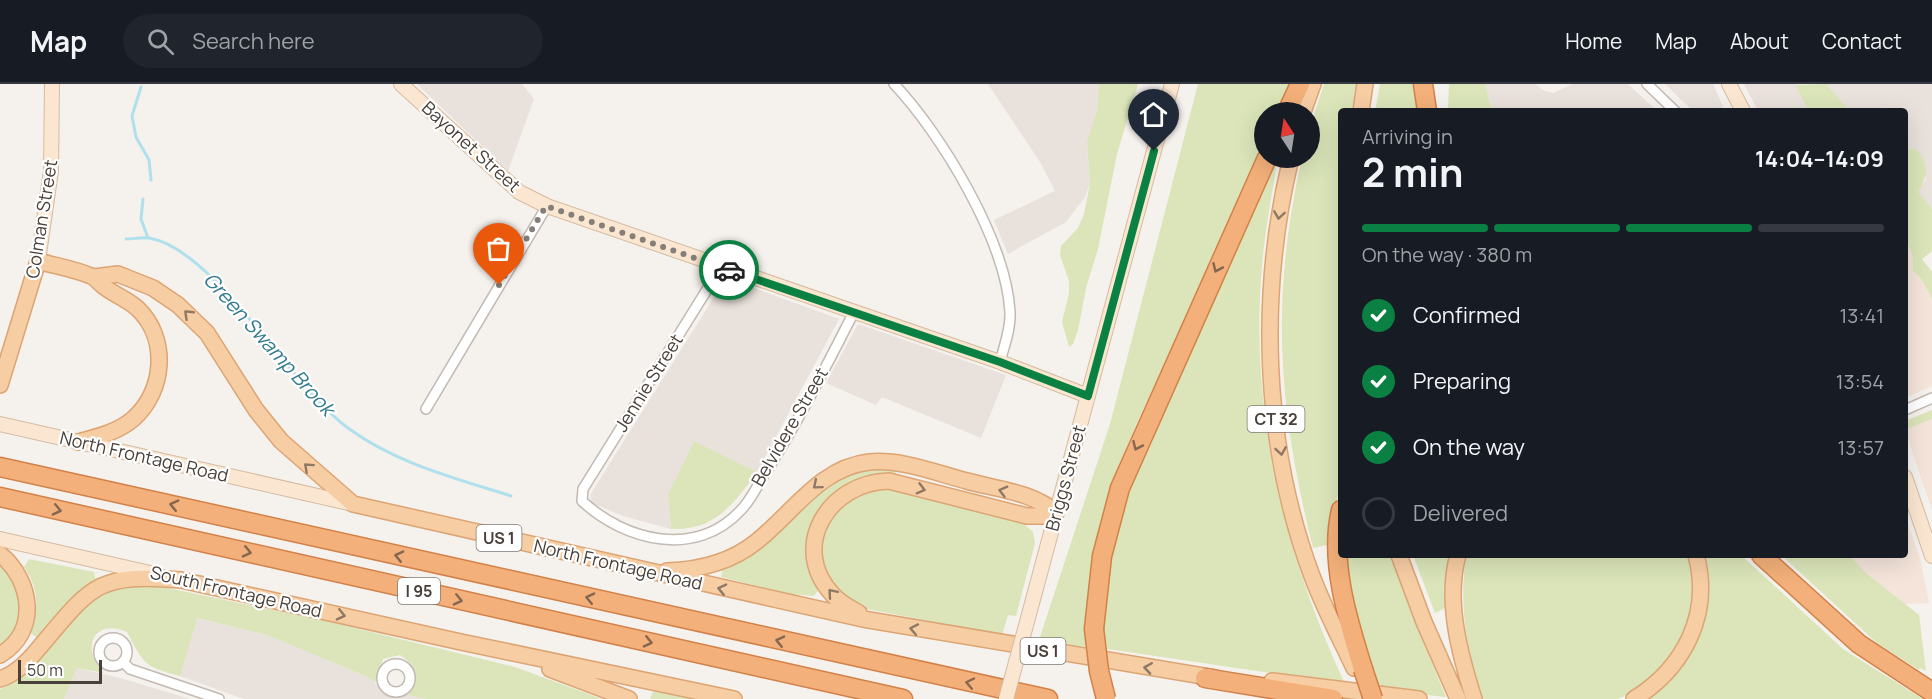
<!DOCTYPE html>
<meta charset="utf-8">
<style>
body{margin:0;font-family:Manrope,sans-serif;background:#20242c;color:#f1f3f6;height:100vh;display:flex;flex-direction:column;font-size:22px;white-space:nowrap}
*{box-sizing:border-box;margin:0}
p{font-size:20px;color:#9ea1a6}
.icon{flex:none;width:33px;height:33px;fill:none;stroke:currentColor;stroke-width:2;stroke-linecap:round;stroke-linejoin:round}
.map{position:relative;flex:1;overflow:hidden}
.details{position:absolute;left:1338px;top:24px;width:570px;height:450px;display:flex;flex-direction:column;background:#171b24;border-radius:6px;box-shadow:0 6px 24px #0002}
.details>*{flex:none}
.needle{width:39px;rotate:348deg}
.buttons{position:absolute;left:1254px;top:18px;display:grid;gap:12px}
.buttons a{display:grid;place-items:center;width:66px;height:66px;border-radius:50%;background:#171b24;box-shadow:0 6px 24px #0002;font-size:30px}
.scale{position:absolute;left:18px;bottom:15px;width:84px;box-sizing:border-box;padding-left:6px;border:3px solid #49403a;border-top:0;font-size:16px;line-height:21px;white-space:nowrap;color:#49403a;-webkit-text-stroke:4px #fff;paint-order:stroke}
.pin{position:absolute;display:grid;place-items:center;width:51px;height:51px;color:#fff;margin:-62px -26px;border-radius:50% 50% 50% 0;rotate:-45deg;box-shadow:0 0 6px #0007}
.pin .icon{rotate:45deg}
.courier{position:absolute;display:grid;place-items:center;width:60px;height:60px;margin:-30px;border:4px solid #0b8043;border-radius:50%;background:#fff;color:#222;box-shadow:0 2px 8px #0007}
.head em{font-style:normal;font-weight:700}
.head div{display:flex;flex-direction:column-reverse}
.head{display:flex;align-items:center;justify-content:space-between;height:102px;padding:0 24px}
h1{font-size:39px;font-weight:700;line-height:45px}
.bar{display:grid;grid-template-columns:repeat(4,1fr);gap:9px 6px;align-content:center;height:72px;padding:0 24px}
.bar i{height:8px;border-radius:4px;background:#363941}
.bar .active{background:#0b8043}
.bar p{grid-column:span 4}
ol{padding:0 24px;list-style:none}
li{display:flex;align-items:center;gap:18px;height:66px}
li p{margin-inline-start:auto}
li .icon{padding:6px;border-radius:50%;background:#0b8043;color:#fff;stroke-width:4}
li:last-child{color:#9ea1a6}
li i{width:33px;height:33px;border:3px solid #363941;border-radius:50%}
header{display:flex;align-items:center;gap:36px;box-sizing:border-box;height:84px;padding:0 30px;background:#171b24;border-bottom:2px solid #363941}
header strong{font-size:28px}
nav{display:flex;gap:33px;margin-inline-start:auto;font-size:21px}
.search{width:420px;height:54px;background:#20242c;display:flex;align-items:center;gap:15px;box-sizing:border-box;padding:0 21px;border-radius:33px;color:#9ea1a6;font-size:22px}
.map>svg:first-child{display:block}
</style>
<header>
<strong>Map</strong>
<div class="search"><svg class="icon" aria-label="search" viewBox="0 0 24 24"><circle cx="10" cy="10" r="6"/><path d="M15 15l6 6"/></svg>Search here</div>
<nav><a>Home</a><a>Map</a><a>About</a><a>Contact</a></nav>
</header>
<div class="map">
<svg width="1932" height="615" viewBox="0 0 1932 615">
<rect width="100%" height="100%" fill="#f5f1ed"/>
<path fill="#e9e1db" d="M417,0H522L534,15L508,87Z
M988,0H1099L1097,26L1087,62L1090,99L1085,113L1066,138L1008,170L994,136L1055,107L1040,78Z
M1485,0H1535L1543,6L1553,9L1573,0H1628L1657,27H1492Z
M1665,0H1713L1725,27H1693Z
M1744,0H1797L1795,1L1808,27H1758Z
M1826,0H1932V125L1917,108L1926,95L1916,65L1905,64V27H1850Z
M726,194L839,235L757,388L694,357L668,411L671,445L623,432L592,419L590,411Z
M858,240L1006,291L981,354L882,313L876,321L826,299Z
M196,534L267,551L370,594L385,610L417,611L427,615H244L180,592Z
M77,584L124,595L190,615H64Z"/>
<path fill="#f4e4da" d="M1905,155L1912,170L1913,187L1921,194L1932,215V302L1905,314Z
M1932,335V426L1905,346Z
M1905,432L1920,474L1929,519L1905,520L1866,489L1849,471H1905Z"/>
<path fill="#dbe5b9" d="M1099,0H1138L1117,70L1098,165L1086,204L1078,246L1073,260L1069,263L1062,238L1069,209V197L1060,171L1061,162L1078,144L1084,130L1090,99L1087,58L1097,26Z
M1198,0H1290L1277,28H1264V56L1206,193L1139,334L1109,405L1092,476L1086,563L1039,556L1110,340Z
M1324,0H1356L1352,27H1341V396L1332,436L1331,460L1313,464C1278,323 1270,216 1302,74H1310V43Z
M1380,0H1415L1417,27H1375Z
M1449,0H1485L1492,27H1448Z
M1826,0L1850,27H1808L1795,1Z
M1905,64L1916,65C1930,80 1928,91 1918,108L1932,125V167L1922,175L1932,188V215L1921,194L1913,187L1912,170L1905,155Z
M1278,74C1272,109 1265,146 1262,182C1249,327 1285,471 1345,600L1101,564L1102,519L1120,426Z
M1932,326V335L1905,346V337Z
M694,357L757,388C733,421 714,447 671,445L668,411Z
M878,385L896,386V391C864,390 839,399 820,426V504L814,512L790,510L721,493L723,485C770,466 796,426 835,397L848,391Z
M882,405H900L1023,439L1033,448L1035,459L1016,532L1008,531L1002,551L862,524C856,520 848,517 842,512C800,469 827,414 882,405Z
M1346,471H1392L1408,520L1446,613L1378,606L1354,523Z
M1413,471H1453L1447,523L1435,529Z
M1466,471H1691C1692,483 1695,496 1695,508C1696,556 1660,598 1618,615H1482C1466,568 1459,520 1466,471Z
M1703,471H1741L1843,565L1923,615H1648C1686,589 1702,553 1706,508C1706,496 1707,483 1703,471Z
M1781,471H1849L1866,489L1919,531L1926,587L1920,584L1919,586L1877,559Z
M29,475L94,488L96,498L40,555L31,550C38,526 40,505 24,483Z
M0,479C6,487 18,497 20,507C26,529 17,548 0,563Z
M144,499L326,537L515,583L602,615H427L408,611C420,594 417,582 400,571L383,575L375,599L370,594L267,551L197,534L180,592C144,583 144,580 127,548C93,533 80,565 104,589L77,584L64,615H0V605C44,589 56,542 92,516C107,505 126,503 144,499Z
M653,607L696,615H650Z"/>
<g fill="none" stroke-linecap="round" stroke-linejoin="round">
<path stroke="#afe0ec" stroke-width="3" d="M141,3L132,32L136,53L149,76L151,96
M143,115L141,135L148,154
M126,155C133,155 142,153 149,154C215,165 290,302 348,344C395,379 455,394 511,412"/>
<g stroke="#c3b9b3" stroke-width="12">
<path id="street" d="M894,0C942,51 1006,157 1010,228C1011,245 1004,262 1000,278
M1647,0L1675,27
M721,183L583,405L582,417C625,457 696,475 741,426C751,416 758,400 766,388C799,337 826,282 854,228
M426,325L547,122
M1905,326L1932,314
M99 568a14 14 0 1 1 28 0a14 14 0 1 1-28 0Z
M123,578L130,585L219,615
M382 594a14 14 0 1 1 28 0a14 14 0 1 1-28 0Z"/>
</g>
<g stroke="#d4bca2" stroke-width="16">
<path id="secondary" d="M401,0L519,108L547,122L1000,278L1088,312
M1729,0L1743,27
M38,177L51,87L52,0
M0,340L353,420
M1905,393L1932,472
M0,455L159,491
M1028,534L1172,0"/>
</g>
<g stroke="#dca574" stroke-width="18">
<path id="primary" d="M1361,27L1365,0
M1303,28L1313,0
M1291,74C1258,210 1263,361 1312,492C1324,524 1340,554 1354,584
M94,193L118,190L153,204L178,221L207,249L256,326L281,357L353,420L863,535L1215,594
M0,301L38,177C56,182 75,185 91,192C96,194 98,198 102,201C112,210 126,214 137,224C169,254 165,307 133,335C118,348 97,353 78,358
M0,470C32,496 40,547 0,571
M1399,471L1424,538L1458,615
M1458,471C1445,517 1460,571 1474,615
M667,487C698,486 731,478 756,458C793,429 819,384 869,378C902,375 936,389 967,397C995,405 1034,408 1056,429L1048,432H1027L889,397C829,398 788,463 833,511C840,519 850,524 859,529
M550,585L629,615
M0,595C16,590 28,577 39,564C92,501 97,489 181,496L461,558L734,615
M1272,597L1419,615
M1634,615C1684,584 1712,530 1696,471"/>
</g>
<g stroke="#d28149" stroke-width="21">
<path id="highway" d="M1423,0L1427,27
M1287,28L1300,0
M0,383L1048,615
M0,413L903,615
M1341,426C1329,477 1348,537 1363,585
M1761,471L1859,560L1932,608
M1094,545L1102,472L1120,404L1267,74
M1205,594L1333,615"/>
</g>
<use href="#street" stroke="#fff" stroke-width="9"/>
<use href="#secondary" stroke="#fbe7d1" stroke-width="14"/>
<use href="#primary" stroke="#f7cda4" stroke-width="15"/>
<use href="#highway" stroke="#f3b07a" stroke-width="18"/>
<g stroke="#d4bca2" stroke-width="16" stroke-linecap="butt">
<path id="secondary-bridge" d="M1006,615L1028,534"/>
</g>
<g stroke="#d28149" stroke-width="21" stroke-linecap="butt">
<path id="highway-bridge" d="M1094,545L1099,587L1106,615
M1363,585L1373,615"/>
</g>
<use href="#secondary-bridge" stroke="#fbe7d1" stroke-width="14"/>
<use href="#highway-bridge" stroke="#f3b07a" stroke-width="18"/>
</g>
<defs><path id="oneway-chevron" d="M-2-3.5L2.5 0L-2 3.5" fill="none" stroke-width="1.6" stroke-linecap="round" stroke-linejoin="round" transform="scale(1.5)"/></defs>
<g stroke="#8f7864">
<use href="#oneway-chevron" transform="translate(1279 131) rotate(99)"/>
<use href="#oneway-chevron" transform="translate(188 230) rotate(-136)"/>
<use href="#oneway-chevron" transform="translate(1281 367) rotate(81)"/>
<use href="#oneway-chevron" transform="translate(308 383) rotate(-138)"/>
<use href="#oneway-chevron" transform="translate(817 401) rotate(140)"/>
<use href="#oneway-chevron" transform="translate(921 405) rotate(15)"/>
<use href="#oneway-chevron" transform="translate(1003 407) rotate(-165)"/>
<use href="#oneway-chevron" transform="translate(722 505) rotate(-167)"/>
<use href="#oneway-chevron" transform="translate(832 509) rotate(-131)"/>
<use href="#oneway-chevron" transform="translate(341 531) rotate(13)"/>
<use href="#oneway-chevron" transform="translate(914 545) rotate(-169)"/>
<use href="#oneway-chevron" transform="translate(1148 584) rotate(-171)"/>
</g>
<g stroke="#846750">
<use href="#oneway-chevron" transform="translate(1217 184) rotate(114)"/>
<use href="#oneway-chevron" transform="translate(1137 362) rotate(114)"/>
<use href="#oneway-chevron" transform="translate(174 421) rotate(-167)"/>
<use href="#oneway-chevron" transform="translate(57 426) rotate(13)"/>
<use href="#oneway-chevron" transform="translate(247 468) rotate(13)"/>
<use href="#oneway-chevron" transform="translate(399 472) rotate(-167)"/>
<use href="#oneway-chevron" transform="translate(590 514) rotate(-167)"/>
<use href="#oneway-chevron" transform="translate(458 516) rotate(13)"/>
<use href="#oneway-chevron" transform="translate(780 557) rotate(-167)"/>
<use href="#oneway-chevron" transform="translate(648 558) rotate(13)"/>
<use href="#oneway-chevron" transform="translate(970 599) rotate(-168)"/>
</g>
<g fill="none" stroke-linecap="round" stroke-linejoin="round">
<path stroke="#857e79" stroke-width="6" stroke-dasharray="0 10.8" d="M499,201L546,122L729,186"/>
<path stroke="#0b8043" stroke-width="8" d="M729,186L1000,278L1088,312L1154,67"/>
</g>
<g text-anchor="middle" stroke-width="4.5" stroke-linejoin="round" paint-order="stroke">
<g fill="#fff" stroke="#807975" stroke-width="1.5">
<rect x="1247.5" y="322" width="57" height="26" rx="4.5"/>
<rect x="476.5" y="441" width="45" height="26" rx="4.5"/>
<rect x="398" y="494" width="42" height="26" rx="4.5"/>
<rect x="1020.5" y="554" width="45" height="26" rx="4.5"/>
</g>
<g font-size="16" font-weight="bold" fill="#49403a">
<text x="1276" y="341">CT 32</text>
<text x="499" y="460">US 1</text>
<text x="419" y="513">I 95</text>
<text x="1043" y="573">US 1</text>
</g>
<g font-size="18" fill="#49403a" stroke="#fff">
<text transform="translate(471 63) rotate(42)" y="6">Bayonet Street</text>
<text transform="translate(42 135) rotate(-81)" y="6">Colman Street</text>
<text transform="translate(649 299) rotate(-58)" y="6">Jennie Street</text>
<text transform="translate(790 343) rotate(-60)" y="6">Belvidere Street</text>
<text transform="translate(144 373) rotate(13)" y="6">North Frontage Road</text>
<text transform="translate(1066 394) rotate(-75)" y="6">Briggs Street</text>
<text transform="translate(618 481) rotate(13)" y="6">North Frontage Road</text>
<text transform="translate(236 508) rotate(13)" y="6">South Frontage Road</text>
</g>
<g font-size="20" font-style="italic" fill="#337c8f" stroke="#fff">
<text transform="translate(269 260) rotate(48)" y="7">Green Swamp Brook</text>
</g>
</g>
</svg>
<div class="buttons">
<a><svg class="needle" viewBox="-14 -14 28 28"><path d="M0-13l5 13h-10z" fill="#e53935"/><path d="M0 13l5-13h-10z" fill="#9ea1a6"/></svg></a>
</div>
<div class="scale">50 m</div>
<div class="pin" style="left:499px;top:201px;background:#ea580c"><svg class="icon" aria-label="bag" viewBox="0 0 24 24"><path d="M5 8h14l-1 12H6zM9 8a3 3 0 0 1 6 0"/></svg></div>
<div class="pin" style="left:1154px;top:67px;background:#1f2937"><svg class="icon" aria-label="home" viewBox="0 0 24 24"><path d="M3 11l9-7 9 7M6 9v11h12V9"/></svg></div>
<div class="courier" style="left:729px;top:186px"><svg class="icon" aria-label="car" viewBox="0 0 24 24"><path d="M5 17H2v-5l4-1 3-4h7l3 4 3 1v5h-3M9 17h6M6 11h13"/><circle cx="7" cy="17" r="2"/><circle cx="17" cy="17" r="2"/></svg></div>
<section class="details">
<div class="head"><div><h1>2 min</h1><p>Arriving in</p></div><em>14:04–14:09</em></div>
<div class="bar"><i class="active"></i><i class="active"></i><i class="active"></i><i></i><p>On the way · 380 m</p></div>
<ol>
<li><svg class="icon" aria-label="check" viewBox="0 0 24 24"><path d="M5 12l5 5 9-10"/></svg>Confirmed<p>13:41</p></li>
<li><svg class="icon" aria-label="check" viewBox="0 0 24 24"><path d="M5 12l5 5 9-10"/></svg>Preparing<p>13:54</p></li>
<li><svg class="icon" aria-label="check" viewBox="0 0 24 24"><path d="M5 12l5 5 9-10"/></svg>On the way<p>13:57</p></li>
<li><i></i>Delivered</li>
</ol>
</section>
</div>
